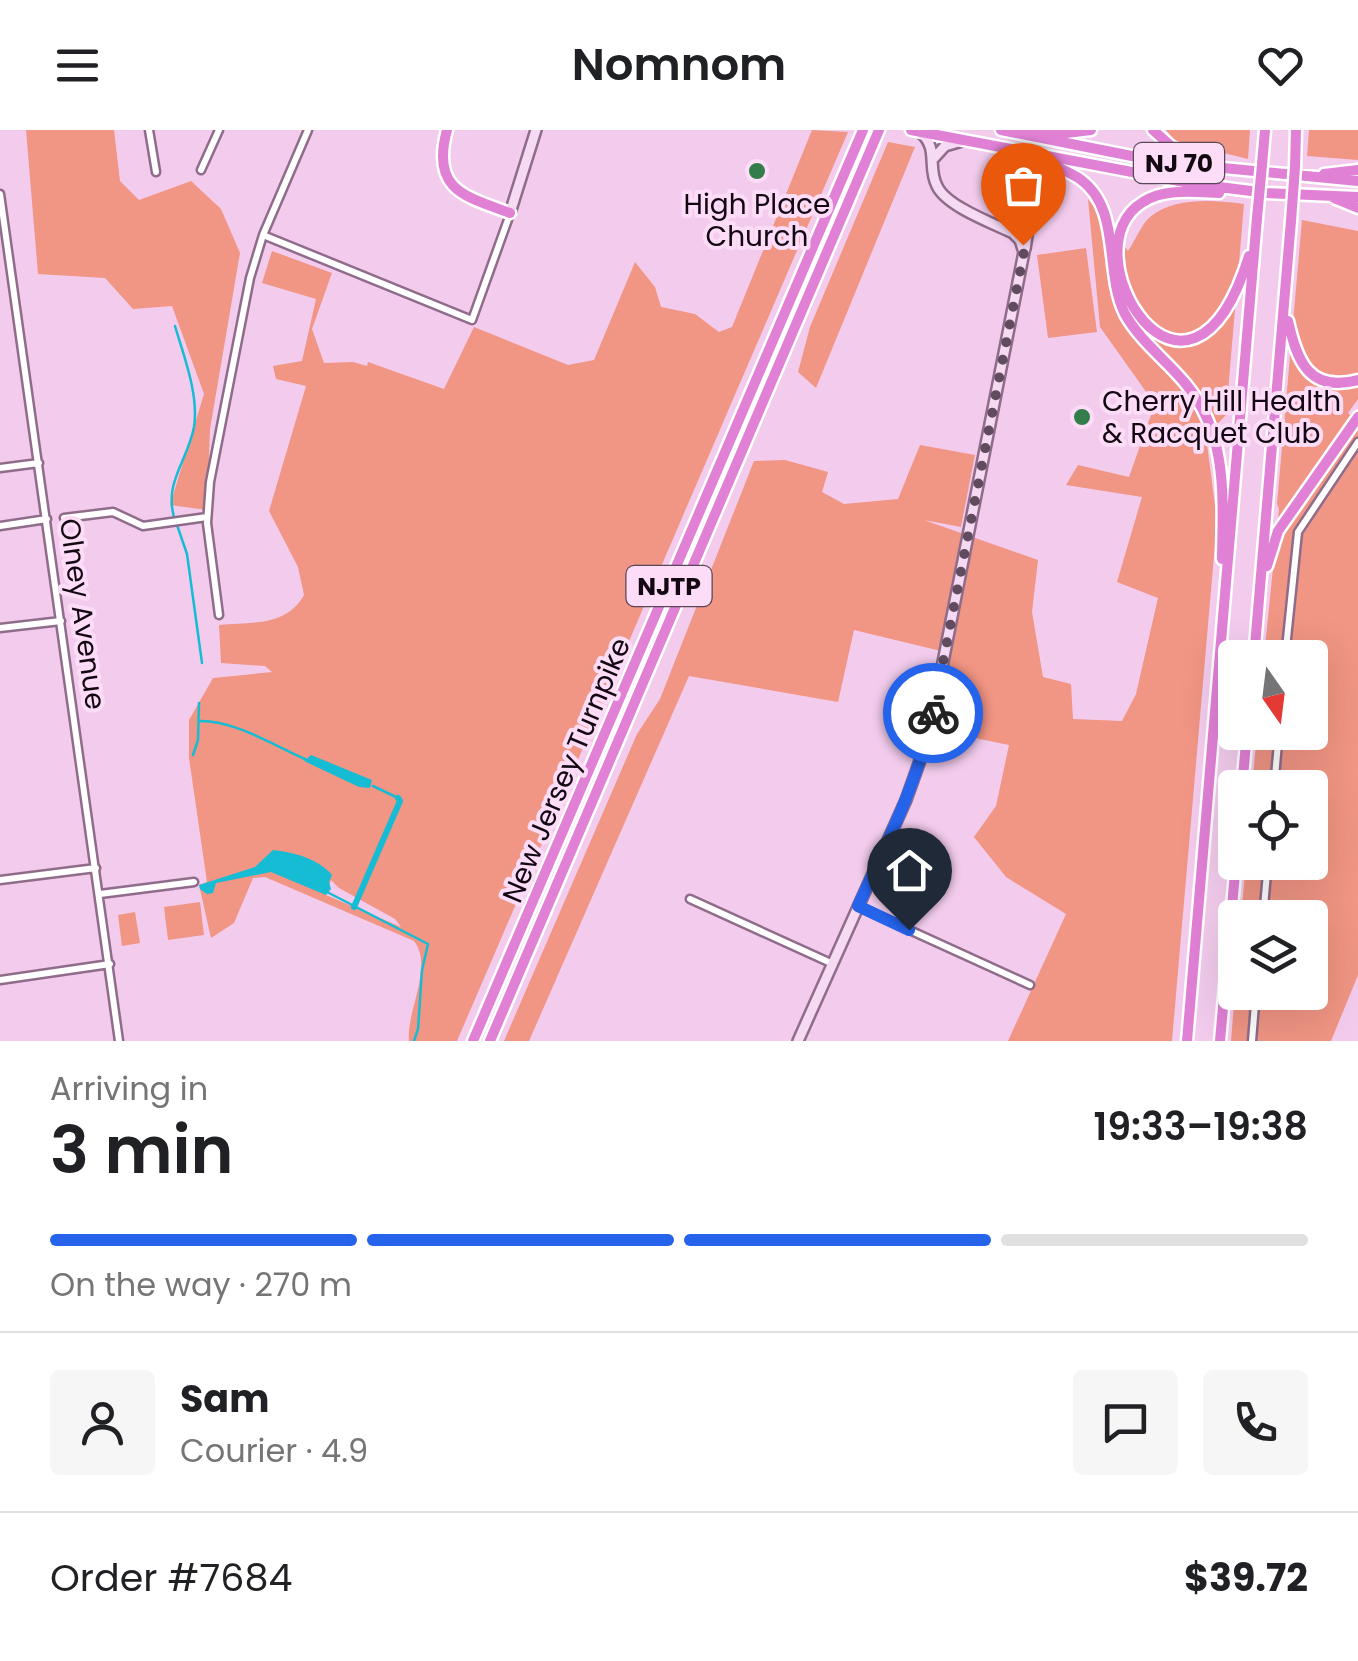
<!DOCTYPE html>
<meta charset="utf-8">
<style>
body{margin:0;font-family:Poppins,sans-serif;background:#f6f6f6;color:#202124;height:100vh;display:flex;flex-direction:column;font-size:38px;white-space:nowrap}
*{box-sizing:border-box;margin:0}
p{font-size:32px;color:#757577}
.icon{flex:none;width:55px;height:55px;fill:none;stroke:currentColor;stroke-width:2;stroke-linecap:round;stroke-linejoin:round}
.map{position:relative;height:911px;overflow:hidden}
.drawer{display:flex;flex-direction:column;background:#fff;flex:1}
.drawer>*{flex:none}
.needle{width:65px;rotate:166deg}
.buttons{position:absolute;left:1218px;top:510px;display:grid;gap:20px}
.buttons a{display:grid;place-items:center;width:110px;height:110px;border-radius:10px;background:#fff;box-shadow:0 10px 40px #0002;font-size:50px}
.pin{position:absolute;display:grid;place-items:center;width:85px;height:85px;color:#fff;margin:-102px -42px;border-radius:50% 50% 50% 0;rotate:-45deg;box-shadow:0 0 10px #0007}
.pin .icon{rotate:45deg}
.courier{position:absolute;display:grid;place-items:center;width:100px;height:100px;margin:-50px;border:8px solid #2563eb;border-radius:50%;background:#fff;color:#222;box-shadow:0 2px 12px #0007}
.headline em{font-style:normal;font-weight:600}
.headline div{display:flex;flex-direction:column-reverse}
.headline{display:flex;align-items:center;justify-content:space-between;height:170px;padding:0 50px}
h1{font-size:65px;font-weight:600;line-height:75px}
.bar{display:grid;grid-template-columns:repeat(4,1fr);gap:15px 10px;align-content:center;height:120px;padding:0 50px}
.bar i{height:12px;border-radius:8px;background:#e0e0e0}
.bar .on{background:#2563eb}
.bar p{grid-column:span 4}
.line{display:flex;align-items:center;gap:25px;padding:0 50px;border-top:2px solid #e0e0e0}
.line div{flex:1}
.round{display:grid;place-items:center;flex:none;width:105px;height:105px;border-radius:10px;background:#f6f6f6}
header{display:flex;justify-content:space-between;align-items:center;height:130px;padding:0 50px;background:#fff;font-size:45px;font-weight:600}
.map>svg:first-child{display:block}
</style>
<header><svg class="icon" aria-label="menu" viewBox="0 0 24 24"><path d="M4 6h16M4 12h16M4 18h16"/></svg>Nomnom<svg class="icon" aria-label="heart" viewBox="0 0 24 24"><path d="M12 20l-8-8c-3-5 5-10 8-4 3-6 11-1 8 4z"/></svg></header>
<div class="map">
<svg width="1358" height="911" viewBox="0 0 1358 911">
<rect width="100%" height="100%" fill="#f3cced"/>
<path fill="#f19584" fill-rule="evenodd" d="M26,0H114L120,51L139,70L191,51L221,79L240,123L210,299L207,380L170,375L204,264L172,176L133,179L105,148L38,144Z
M812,0L848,2L457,911H409C406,881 434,837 414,811L265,747L253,748L234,793L211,808L199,755L207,752L189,628V590L213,548L272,542L265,536L221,533L219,495C251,492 286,497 304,465L298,437L269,381L306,256L276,249L273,236L302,231L316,169L262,153L272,121L332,143L312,199L324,233L353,232L367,236L368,232L444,259L474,197L568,235L594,230L635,132L655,157L661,177L695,184L719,202L732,197ZM331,750L339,758L395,789L401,797L326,765Z
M1166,0H1250L1248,29L1175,11Z
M1309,0H1358V30L1307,26Z
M888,12L915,17L816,258L798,242L810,197Z
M1088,69L1128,121C1135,111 1141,95 1150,87C1174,67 1215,70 1244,74L1226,285L1206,306L1217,391L1172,911H1008L1066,784L1006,747L974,707L996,676L1009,615L931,599L945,522L854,500L838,572L689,546L529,911H504L637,604L660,569L754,331L785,330L828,342L822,362L844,374L898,369L920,315L975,325L961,397L924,390L1038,430L1032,482L1043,547L1071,554L1073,589L1122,591L1136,564L1158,468L1117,452L1142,367L1066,355L1078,335L1129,347L1156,271L1149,266L1100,197Z
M1302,90L1358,101V269L1348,283L1358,292V845L1331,911H1231L1235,861L1310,862V788L1241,787L1246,733L1310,732V658L1252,657L1257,603L1310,602V528L1264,527L1279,379L1277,374Z
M1086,118L1097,202L1048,208L1037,125Z
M200,772L204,805L168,810L164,777Z
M135,782L140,813L122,816L118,785Z"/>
<path fill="#16bcd4" d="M311,625L372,650L370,658L359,657L304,631Z
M273,720C293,722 319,729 332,745L329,752L331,759L326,765L271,742L216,753L213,763L207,764L200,759L199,755L255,737Z"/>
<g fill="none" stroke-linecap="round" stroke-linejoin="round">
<path stroke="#16bcd4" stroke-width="2.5" d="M174,387C164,352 188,330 194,297C199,265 184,227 175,196
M177,395L187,424L202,533
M199,591C234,590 273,615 305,629
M193,625L198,610L199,573
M373,656L398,668
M327,762L428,814L422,840L418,899L414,911"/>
<path stroke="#16bcd4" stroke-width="6" d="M354,777L400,671L398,668"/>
<g stroke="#8f6c8a" stroke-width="11">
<path id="street" d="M149,0L156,42
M201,40L219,0
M0,64L119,911
M263,105L472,190L510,84
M0,338L39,333
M64,388L113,382L143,396L207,387
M0,396L47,389
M219,485L207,393L210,352L250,148L263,105L308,0
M0,498L61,491
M1285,528L1298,402L1358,312
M1274,658L1279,602
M0,750L96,738
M100,764L194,752
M690,769L833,834
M859,777L1030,855
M1263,788L1268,732
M0,850L110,834
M1252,911L1256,862"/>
</g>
<g stroke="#8f6c8a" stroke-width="14">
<path id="secondary" d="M934,28L945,16L962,11
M510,83L536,0
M1025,119L1036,48
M798,911L906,670L928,608L1024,122L1020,110L1013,103C992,93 946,76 937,56C927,37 939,19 921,3"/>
</g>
<g stroke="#fff" stroke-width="15">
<path id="highway" d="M447,0C431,59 463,66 510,83
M911,0L1195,54L1267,63L1358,67
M1001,0L1162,32L1358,51
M1153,0L1172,17L1211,34
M1028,1L1066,3L1091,0
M1024,23C1042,31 1063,38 1080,49C1122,79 1104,142 1125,184C1140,211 1166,230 1185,253C1228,304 1223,366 1222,429
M1262,35L1265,0
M1295,37L1296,0
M1324,44L1358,40
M1219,63C1195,62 1164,58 1143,72C1064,119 1188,324 1249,126
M1334,68L1358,78
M1288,191C1297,231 1309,263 1358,250
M1267,436L1278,401L1358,287
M1254,528L1291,91
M1242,658L1247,602
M473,911L863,0
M490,911L879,0
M1187,911L1257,88
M1220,911L1236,732"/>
</g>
<use href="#street" stroke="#fff" stroke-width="6"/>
<use href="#secondary" stroke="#f6d9f3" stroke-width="9"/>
<use href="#highway" stroke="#e181d6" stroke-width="10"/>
<g stroke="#fff" stroke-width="15" stroke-linecap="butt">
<path id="highway-bridge" d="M1257,88L1262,35
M1291,91L1295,37"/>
</g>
<use href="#highway-bridge" stroke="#e181d6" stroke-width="10"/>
</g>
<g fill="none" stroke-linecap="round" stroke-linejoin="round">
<path stroke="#614c5f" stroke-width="10" stroke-dasharray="0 18" d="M933,583L1024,122L1023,115"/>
<path stroke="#2563eb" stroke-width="12" d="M909,800L858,776C887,713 918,651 933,583"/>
</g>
<g fill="#337d4b" stroke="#fcdcf7" stroke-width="4">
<circle cx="757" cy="41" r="10"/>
<circle cx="1082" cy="287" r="10"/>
</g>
<g text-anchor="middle" stroke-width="8" stroke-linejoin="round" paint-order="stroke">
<g fill="#fcdcf7" stroke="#594757" stroke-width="2.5">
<rect x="1134" y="13" width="90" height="40" rx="8"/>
<rect x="626.5" y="436" width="85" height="40" rx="8"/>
</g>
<g font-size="25" font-weight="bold" fill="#130712">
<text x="1179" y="42">NJ 70</text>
<text x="669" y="465">NJTP</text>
</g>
<g font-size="28" fill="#130712" stroke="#fcdcf7">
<text x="757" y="84">High Place<tspan x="757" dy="32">Church</tspan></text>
<text x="1102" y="281" text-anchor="start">Cherry Hill Health<tspan x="1102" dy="32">&amp; Racquet Club</tspan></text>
</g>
<g font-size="28" fill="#130712" stroke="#fcdcf7">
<text transform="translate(83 484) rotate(82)" y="10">Olney Avenue</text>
<text transform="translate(566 640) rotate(-67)" y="10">New Jersey Turnpike</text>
</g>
</g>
</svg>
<div class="buttons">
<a><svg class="needle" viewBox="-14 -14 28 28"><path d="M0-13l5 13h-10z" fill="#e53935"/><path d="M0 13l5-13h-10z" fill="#757577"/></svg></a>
<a><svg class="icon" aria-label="locate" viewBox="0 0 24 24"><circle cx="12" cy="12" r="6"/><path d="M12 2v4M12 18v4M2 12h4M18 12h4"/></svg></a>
<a><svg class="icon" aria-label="layers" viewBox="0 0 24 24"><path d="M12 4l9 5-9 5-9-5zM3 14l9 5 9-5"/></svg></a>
</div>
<div class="pin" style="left:1023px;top:115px;background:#ea580c"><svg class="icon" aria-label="bag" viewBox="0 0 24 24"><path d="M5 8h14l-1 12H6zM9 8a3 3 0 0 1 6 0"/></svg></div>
<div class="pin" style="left:909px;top:800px;background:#1f2937"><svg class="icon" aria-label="home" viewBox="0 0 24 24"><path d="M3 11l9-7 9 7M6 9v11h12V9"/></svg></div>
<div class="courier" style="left:933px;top:583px"><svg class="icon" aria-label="bike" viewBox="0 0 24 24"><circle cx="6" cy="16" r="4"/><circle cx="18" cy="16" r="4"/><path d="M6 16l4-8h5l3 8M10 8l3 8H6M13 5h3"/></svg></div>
</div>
<section class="drawer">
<div class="headline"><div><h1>3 min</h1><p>Arriving in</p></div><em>19:33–19:38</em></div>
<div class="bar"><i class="on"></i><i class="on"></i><i class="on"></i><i></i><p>On the way · 270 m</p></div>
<div class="line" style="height:180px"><a class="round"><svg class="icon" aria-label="person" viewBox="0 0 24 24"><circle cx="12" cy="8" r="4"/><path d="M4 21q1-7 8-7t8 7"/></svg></a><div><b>Sam</b><p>Courier · 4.9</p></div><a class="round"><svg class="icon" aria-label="chat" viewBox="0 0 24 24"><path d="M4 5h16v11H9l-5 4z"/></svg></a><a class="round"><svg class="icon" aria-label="phone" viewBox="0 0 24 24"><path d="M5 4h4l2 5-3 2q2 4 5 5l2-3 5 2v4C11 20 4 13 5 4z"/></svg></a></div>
<div class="line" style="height:130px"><div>Order #7684</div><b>$39.72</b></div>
</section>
